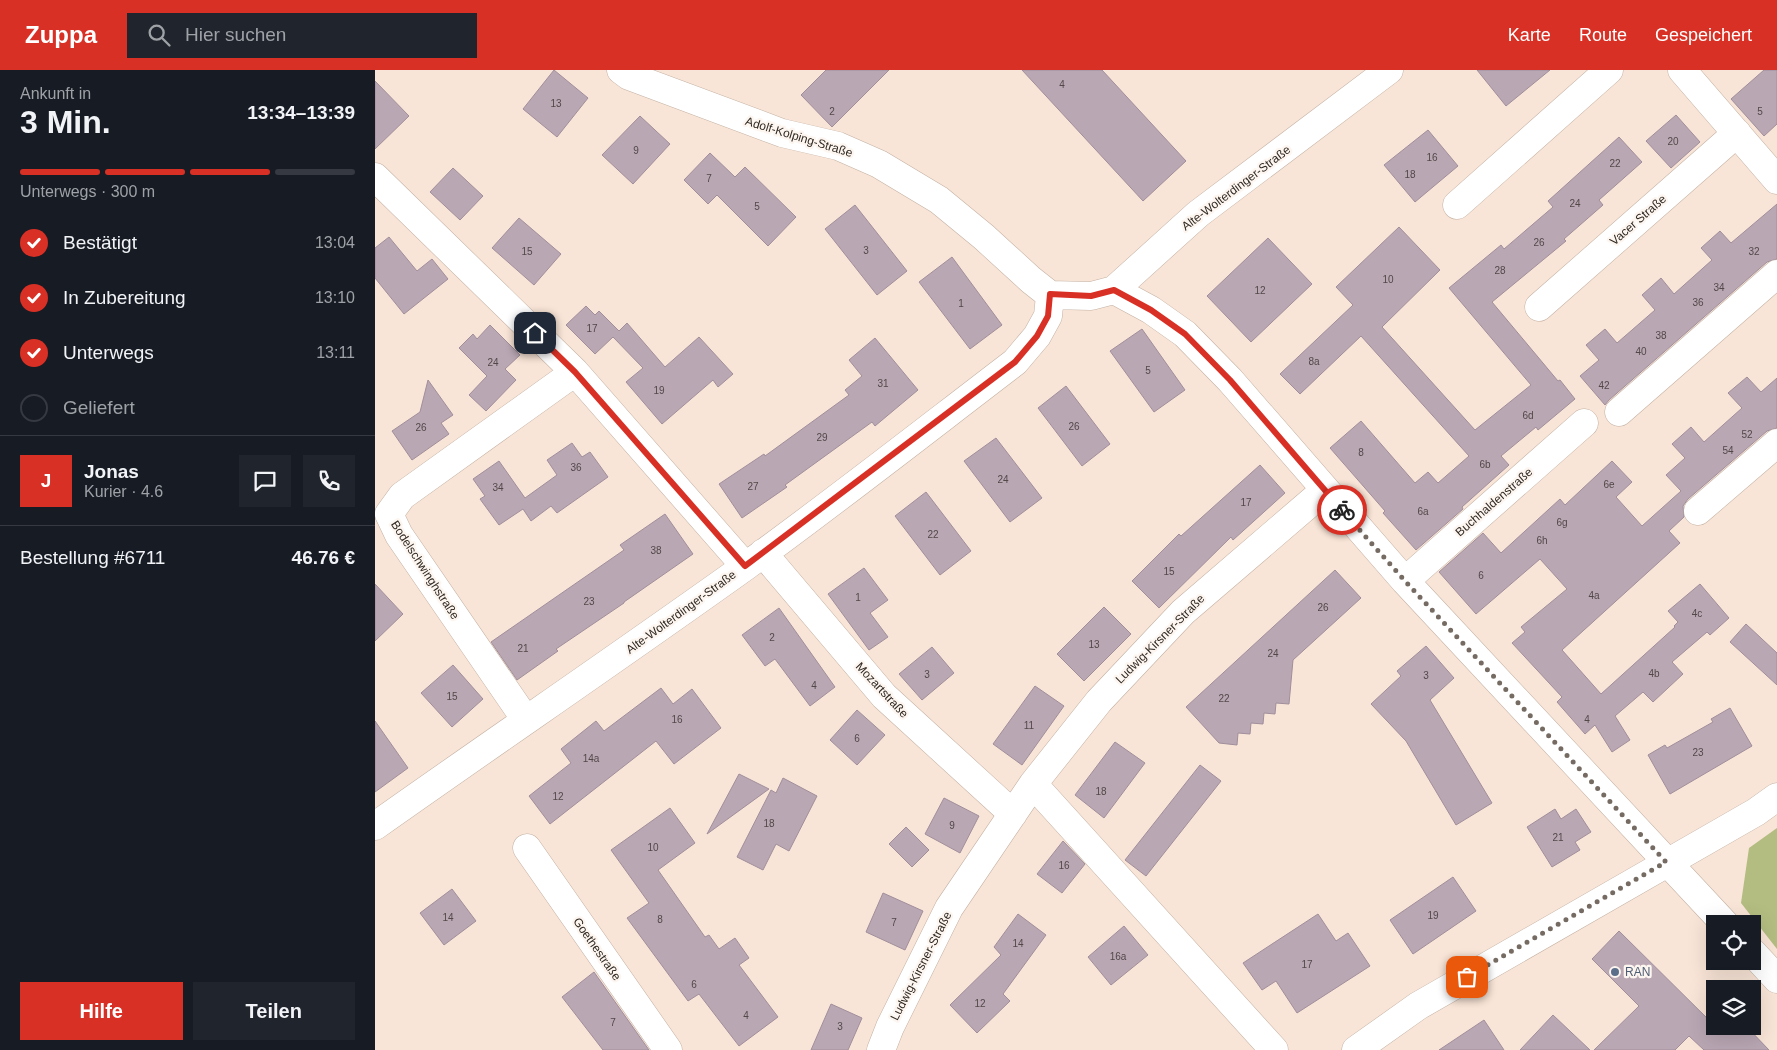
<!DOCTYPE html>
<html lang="de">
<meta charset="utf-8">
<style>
body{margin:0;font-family:Helvetica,sans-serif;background:#20242c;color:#f1f3f6;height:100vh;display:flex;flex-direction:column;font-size:19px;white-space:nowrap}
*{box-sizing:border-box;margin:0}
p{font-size:16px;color:#9ea1a6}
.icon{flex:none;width:28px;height:28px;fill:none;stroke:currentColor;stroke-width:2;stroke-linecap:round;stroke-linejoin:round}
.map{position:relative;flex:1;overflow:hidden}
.drawer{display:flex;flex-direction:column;background:#171b24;width:375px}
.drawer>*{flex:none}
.fabs{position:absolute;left:1331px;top:845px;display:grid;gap:10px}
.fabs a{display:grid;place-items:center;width:55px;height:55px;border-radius:0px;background:#171b24;box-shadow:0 5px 20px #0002;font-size:25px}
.pin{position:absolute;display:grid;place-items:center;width:42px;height:42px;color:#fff;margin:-21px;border-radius:10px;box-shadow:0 2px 8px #0006}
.courier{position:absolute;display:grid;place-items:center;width:50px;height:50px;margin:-25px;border:4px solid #d93025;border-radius:50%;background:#fff;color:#222;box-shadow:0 1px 6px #0007}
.headline em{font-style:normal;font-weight:800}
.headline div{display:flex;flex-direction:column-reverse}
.headline{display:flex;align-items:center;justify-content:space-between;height:85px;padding:0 20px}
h1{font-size:32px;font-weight:800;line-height:38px}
.bar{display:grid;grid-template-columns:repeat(4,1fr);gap:8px 5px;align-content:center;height:60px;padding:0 20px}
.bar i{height:6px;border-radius:4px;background:#363941}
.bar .current{background:#d93025}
.bar p{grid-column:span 4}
.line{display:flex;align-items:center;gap:12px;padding:0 20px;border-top:1px solid #363941}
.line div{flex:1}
.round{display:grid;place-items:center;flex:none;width:52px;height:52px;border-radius:0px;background:#20242c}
ol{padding:0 20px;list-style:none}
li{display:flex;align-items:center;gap:15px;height:55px}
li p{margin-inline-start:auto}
li .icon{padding:5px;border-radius:50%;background:#d93025;color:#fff;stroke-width:4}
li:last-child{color:#9ea1a6}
li i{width:28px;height:28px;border:2px solid #363941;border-radius:50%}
.primary-button{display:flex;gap:10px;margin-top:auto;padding:10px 20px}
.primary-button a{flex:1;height:58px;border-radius:0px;background:#d93025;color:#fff;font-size:20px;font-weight:800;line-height:58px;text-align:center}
.primary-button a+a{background:#20242c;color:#f1f3f6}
header{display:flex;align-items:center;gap:30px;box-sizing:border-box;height:70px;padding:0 25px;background:#d93025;color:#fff}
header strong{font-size:24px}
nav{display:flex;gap:28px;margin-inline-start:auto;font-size:18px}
.search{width:350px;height:45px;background:#20242c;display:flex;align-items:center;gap:12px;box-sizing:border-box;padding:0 18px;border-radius:0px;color:#9ea1a6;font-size:19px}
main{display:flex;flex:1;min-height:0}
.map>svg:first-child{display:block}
</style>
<header>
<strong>Zuppa</strong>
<div class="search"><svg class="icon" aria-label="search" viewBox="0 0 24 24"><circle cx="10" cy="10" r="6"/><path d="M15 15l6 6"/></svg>Hier suchen</div>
<nav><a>Karte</a><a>Route</a><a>Gespeichert</a></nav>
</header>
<main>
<section class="drawer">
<div class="headline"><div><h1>3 Min.</h1><p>Ankunft in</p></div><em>13:34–13:39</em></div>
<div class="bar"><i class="current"></i><i class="current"></i><i class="current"></i><i></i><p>Unterwegs · 300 m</p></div>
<ol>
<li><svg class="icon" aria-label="check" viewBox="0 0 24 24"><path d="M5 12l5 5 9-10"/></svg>Bestätigt<p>13:04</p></li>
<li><svg class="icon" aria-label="check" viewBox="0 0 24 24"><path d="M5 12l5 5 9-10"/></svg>In Zubereitung<p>13:10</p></li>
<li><svg class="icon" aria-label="check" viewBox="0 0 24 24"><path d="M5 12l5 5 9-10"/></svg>Unterwegs<p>13:11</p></li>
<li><i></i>Geliefert</li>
</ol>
<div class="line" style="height:90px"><b class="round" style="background:#d93025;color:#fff">J</b><div><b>Jonas</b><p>Kurier · 4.6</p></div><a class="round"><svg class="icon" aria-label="chat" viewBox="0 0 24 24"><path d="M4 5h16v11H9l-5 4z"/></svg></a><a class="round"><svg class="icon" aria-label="phone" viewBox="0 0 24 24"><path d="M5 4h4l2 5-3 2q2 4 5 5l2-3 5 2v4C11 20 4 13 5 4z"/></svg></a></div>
<div class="line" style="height:65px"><div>Bestellung #6711</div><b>46.76 €</b></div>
<div class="primary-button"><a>Hilfe</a><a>Teilen</a></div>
</section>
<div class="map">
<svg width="1402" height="980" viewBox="0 0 1402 980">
<rect width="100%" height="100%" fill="#f9e5d7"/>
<path fill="#b3bd81" d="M1402,758V879L1366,833L1374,778Z"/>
<path fill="#b9a7b4" stroke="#a08e9b" d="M179,0L213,28L182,67L148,39Z
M451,0H514L457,57L426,25Z
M647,0H727L811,91L768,131Z
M1102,0H1175L1131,36Z
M1389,0H1402V54L1389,66L1356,29Z
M0,11L34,46L0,79Z
M1301,45L1325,72L1296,98L1271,71Z
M265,46L295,74L258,114L227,85Z
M1053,60L1083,96L1040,132L1009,95Z
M1244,67L1267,92L1224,130L1228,135L1189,169L1191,171L1117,232L1183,311L1185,310L1200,329L1163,360L1161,357L1126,386L1134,395L1087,437L1088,439L1041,480L1008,443L1010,441L955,378L986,351L1040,413L1053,402L1063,413L1094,386L986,266L925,324L905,304L978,235L961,217L1024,157L1065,200L1007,257L1100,360L1156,315L1074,218L1126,175L1129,179L1178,137L1173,131Z
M335,83L360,107L370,97L421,147L393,176L342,125L333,134L309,110Z
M78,98L108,126L85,150L55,122Z
M1402,134V189L1392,192L1234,330L1230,335L1205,306L1224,290L1211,275L1230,259L1242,273L1280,240L1267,225L1286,208L1299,224L1337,190L1326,178L1345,161L1356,173Z
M480,135L532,201L502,225L450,159Z
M144,148L186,184L159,215L117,178Z
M14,167L42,201L57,189L73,209L29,244L0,208V178Z
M893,168L937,214L876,272L832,226Z
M577,187L627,255L595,279L544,212Z
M211,236L220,245L224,241L244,261L252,253L290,297L324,267L358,304L343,317L338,310L287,354L251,312L268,298L238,267L220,284L191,255Z
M115,255L145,285L130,299L141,310L111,341L94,325L112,306L84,278L98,264L102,269Z
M767,259L810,320L779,342L735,281Z
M500,268L543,320L500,356L497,352L410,415L412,417L367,448L344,414L389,384L390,386L474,325L470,320L487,306L474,290Z
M1372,307L1386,322L1402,308V358L1392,361L1313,429L1308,436L1309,447L1294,461L1305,473L1187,580L1226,624L1300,557L1299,556L1303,552L1293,541L1325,514L1354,548L1335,565L1332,562L1297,592L1308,604L1278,632L1268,622L1240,646L1255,670L1237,682L1220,655L1210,664L1182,632L1187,627L1137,573L1150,562L1146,557L1192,519L1165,489L1101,544L1064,502L1108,463L1126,483L1185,429L1190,435L1237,391L1257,412L1241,427L1267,456L1306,421L1291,405L1310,388L1297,374L1316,357L1329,372L1367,338L1353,323Z
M53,310L78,345L66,353L74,364L37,390L17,361L45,342Z
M691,316L735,374L707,396L663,338Z
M621,368L667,428L635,452L589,391Z
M197,373L207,387L215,382L233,407L182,443L176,436L156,451L148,439L124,455L105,429L110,426L98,409L124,391L150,428L182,405L172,390Z
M885,395L910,423L858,470L856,467L784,538L757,511L804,464L806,466Z
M551,422L596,481L565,505L520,446Z
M290,444L318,484L249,532V533L181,579L183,581L142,610L116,572L249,480L245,475Z
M489,498L513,530L495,543L513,567L494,580L453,524Z
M960,500L986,528L918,590L914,634L901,633L900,644L889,643L888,654L876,653L875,664L863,663L862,675L844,673L811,637Z
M0,514L28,544L0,571Z
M729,537L756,564L709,611L682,584Z
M404,538L460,617L435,636L400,589L390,596L367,565Z
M1371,554L1402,583V615L1355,572Z
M1051,576L1079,608L1055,630L1117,733L1081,755L1031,671L996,634L1026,606L1022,601Z
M557,577L579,603L547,630L524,604Z
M78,595L108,629L77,657L46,623Z
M660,616L689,636L647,695L618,674Z
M286,618L298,634L317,619L346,658L299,694L281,671L175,754L154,726L196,693L186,679L221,651L229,661Z
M1355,638L1377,676L1295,724L1273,685L1290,675L1292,678L1338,652L1336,649Z
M482,640L510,665L482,695L455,670Z
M0,651L33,698L0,722Z
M740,672L770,693L729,748L700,725Z
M825,695L846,711L771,806L750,790Z
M364,704L394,719L332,764Z
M408,708L442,726L414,781L401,774L388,800L362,787L396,720L401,723Z
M569,728L604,746L585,783L550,764Z
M295,738L320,773L283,800L330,867L334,865L344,879L360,868L374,888L364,895L403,947L364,976L324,924L313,931L252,848L274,833L236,780Z
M1180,739L1186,749L1201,739L1216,762L1200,772L1205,780L1177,797L1152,757Z
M531,757L554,780L537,797L514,774Z
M688,771L710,794L687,823L662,804Z
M1078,807L1101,841L1038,884L1015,850Z
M77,819L101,851L69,875L45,843Z
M508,823L548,841L530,880L491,862Z
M643,844L671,865L628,924L635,931L602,963L575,935L626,885L619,877Z
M943,844L961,871L973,863L995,896L922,943L901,911L887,920L868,893Z
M749,856L773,885L736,915L713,887Z
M1244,861L1340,956H1371L1394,980H1329L1314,966L1300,980H1219L1264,936L1217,889Z
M219,902L274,980H228L187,927Z
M456,934L487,948L473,980H436Z
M1178,945L1215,980H1145Z
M1109,950L1129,980H1064Z"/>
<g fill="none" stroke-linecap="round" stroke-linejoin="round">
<g stroke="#c3b1a3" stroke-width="29">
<path id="minor" d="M246,0L254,6L407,63L463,76L504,94L564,130L609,167L656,210L675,225
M1307,0L1402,110
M0,107L200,302L370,496
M1082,135L1234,0
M739,220L776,240L810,264L855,310L1030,511L1350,854
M675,225L716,226L739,220L823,144L1014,0
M1164,237L1362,63
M1244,342L1402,204
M1323,441L1402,373
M388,483L509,626L638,744
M1030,511L1209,353
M151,650L24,465L14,444L27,426L200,302
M658,714L899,980
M0,756C123,669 248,584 371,496C462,430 551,360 640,292L662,266L673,246L675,225
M152,778L293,980
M1378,883L1402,909
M506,980L515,957L574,838L658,714L724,631L808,542L950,420"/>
</g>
<g stroke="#c3b1a3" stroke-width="29">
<path id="major" d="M981,980L1043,936L1381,742L1402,727"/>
</g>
<use href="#minor" stroke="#fff" stroke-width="28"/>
<use href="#major" stroke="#fff" stroke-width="28"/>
</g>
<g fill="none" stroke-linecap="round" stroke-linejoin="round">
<path stroke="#766b62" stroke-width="5" stroke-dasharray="0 9" d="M967,440L1030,511L1291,792L1092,907"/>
<path stroke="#d93025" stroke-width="6" d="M160,263L200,302L370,496L640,292L662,266L673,246L675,224L716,226L739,220L776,240L810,264L855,310L967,440"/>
</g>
<circle fill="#5c6f8a" stroke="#fdf5ef" stroke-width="2" cx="1240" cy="902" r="5"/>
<g text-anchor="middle" stroke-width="4.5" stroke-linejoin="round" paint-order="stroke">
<g font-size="10" fill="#524847">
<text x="687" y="18">4</text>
<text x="181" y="37">13</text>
<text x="457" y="45">2</text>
<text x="1385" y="45">5</text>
<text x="1298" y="75">20</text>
<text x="261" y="84">9</text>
<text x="1057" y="91">16</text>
<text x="1240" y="97">22</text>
<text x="1035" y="108">18</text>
<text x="334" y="112">7</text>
<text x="1200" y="137">24</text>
<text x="382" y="140">5</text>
<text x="1164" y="176">26</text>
<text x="491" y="184">3</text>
<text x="152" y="185">15</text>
<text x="1379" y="185">32</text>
<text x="1125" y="204">28</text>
<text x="1013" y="213">10</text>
<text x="1344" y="221">34</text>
<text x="885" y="224">12</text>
<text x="1323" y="236">36</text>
<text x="586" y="237">1</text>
<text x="217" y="262">17</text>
<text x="1286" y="269">38</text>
<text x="1266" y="285">40</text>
<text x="939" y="295">8a</text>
<text x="118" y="296">24</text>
<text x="773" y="304">5</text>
<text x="508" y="317">31</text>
<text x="1229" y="319">42</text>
<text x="284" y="324">19</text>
<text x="1153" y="349">6d</text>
<text x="699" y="360">26</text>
<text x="46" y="361">26</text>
<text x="1372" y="368">52</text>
<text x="447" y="371">29</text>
<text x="1353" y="384">54</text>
<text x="986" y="386">8</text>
<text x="1110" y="398">6b</text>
<text x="201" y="401">36</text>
<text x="628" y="413">24</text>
<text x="1234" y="418">6e</text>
<text x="378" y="420">27</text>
<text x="123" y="421">34</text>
<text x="871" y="436">17</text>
<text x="1048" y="445">6a</text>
<text x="1187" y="456">6g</text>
<text x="558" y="468">22</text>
<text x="1167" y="474">6h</text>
<text x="281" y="484">38</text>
<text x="794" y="505">15</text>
<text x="1106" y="509">6</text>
<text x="1219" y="529">4a</text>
<text x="483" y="531">1</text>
<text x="214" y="535">23</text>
<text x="948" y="541">26</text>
<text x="1322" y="547">4c</text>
<text x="397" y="571">2</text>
<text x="719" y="578">13</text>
<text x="148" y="582">21</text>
<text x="898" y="587">24</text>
<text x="1279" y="607">4b</text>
<text x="552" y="608">3</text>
<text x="1051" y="609">3</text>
<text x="439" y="619">4</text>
<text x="77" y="630">15</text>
<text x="849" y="632">22</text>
<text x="302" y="653">16</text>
<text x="1212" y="653">4</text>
<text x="654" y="659">11</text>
<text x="482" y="672">6</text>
<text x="1323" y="686">23</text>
<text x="216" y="692">14a</text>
<text x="726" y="725">18</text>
<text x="183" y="730">12</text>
<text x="394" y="757">18</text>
<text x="577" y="759">9</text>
<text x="1183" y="771">21</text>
<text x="278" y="781">10</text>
<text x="689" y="799">16</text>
<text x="1058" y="849">19</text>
<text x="73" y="851">14</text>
<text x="285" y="853">8</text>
<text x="519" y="856">7</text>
<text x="643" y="877">14</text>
<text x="743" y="890">16a</text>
<text x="932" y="898">17</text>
<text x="319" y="918">6</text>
<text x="605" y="937">12</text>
<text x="371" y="949">4</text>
<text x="238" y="956">7</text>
<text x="465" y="960">3</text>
</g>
<g font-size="12" fill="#302923" stroke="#fdf5ef">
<text transform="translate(424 67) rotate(17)" y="4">Adolf-Kolping-Straße</text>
<text transform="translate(861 118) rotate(-37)" y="4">Alte-Wolterdinger-Straße</text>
<text transform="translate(1263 150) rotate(-41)" y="4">Vacer Straße</text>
<text transform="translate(1119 432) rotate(-41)" y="4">Buchhaldenstraße</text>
<text transform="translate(50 500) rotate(57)" y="4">Bodelschwinghstraße</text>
<text transform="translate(306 542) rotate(-36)" y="4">Alte-Wolterdinger-Straße</text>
<text transform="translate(785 569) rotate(-45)" y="4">Ludwig-Kirsner-Straße</text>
<text transform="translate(507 620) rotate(47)" y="4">Mozartstraße</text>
<text transform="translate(222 879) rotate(55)" y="4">Goethestraße</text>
<text transform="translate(546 896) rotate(-63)" y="4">Ludwig-Kirsner-Straße</text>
</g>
<g font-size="12" fill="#4e5e75" stroke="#fdf5ef" text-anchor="start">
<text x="1250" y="906">RAN</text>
</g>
</g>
</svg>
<div class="fabs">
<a><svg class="icon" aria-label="locate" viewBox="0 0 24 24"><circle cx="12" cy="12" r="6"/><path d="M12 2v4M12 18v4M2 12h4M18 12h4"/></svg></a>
<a><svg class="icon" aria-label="layers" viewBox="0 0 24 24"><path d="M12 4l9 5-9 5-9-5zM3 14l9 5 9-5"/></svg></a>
</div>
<div class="pin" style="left:1092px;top:907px;background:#ea580c"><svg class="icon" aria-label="bag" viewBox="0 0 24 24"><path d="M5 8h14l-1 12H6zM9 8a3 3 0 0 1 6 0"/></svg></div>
<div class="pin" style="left:160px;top:263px;background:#1f2937"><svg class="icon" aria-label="home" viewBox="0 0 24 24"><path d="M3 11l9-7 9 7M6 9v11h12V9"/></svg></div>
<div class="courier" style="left:967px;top:440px"><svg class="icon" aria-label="bike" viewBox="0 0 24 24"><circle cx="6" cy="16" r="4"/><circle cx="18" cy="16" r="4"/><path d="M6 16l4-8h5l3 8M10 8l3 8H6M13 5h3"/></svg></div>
</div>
</main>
